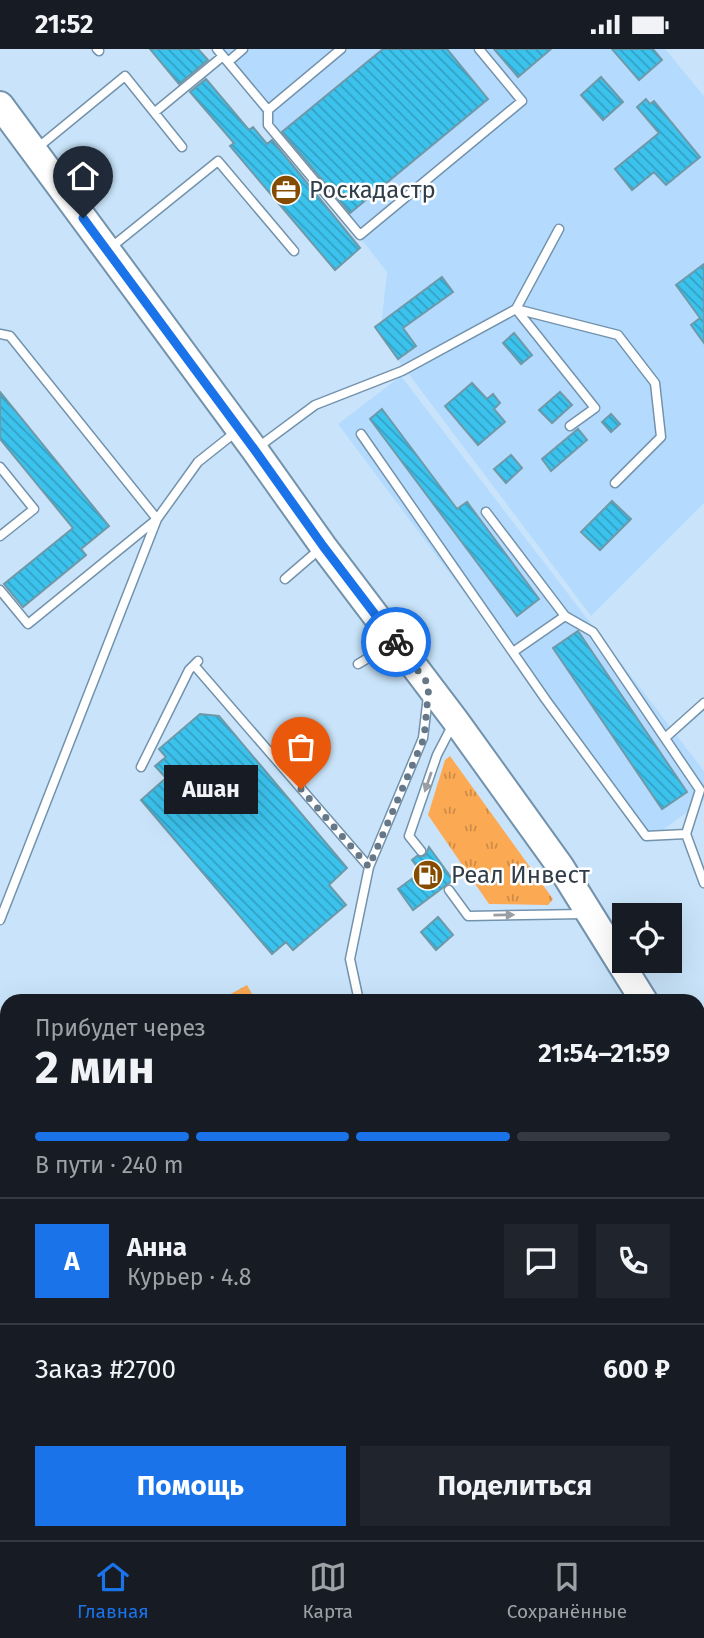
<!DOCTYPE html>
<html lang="ru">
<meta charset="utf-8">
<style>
body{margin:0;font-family:"Fira Sans",sans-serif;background:#20242c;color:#f1f3f6;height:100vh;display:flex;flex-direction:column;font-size:26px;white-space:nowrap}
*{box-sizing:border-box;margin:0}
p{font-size:23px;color:#9ea1a6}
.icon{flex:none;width:38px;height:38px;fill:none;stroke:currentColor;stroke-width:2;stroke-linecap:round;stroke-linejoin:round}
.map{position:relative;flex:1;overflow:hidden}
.sheet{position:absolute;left:0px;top:945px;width:705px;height:546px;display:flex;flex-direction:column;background:#171b24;border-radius:21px 21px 0 0;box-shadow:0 7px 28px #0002}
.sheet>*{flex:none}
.buttons{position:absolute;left:612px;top:854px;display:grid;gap:14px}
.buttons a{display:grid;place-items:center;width:70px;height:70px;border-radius:0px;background:#171b24;box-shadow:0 7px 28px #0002;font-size:35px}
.pin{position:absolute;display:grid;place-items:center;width:60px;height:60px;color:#fff;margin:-72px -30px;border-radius:50% 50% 50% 0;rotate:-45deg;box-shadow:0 0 7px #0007}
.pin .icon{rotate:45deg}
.courier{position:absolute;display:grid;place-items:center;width:70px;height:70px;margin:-35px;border:5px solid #1a73e8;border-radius:50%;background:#fff;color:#222;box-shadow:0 2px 9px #0007}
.bubble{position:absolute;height:49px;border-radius:0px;background:#171b24;box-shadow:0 7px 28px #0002;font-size:23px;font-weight:700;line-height:49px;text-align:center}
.head em{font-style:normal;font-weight:700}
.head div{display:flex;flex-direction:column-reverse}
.head{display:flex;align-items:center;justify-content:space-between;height:119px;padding:0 35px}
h1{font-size:46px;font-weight:700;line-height:52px}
.bar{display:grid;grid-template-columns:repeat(4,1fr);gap:10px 7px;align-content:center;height:84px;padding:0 35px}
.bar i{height:9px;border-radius:5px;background:#363941}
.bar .selected{background:#1a73e8}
.bar p{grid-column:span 4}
.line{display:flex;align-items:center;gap:18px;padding:0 35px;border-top:2px solid #363941}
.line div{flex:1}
.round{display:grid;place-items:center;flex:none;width:74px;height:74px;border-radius:0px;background:#20242c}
.button{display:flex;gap:14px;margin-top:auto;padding:14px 35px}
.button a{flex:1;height:80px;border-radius:0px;background:#1a73e8;color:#fff;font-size:28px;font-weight:700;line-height:80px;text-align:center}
.button a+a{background:#20242c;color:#f1f3f6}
.status{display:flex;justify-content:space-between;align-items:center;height:49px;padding:0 35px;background:#171b24;direction:ltr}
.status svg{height:19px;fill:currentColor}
.tabs{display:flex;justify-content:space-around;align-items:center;height:98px;border-top:2px solid #363941;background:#171b24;font-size:19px;color:#9ea1a6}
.tabs a{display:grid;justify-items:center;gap:4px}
.tabs .selected{color:#1a73e8}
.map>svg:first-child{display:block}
</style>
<div class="status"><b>21:52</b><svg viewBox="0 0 49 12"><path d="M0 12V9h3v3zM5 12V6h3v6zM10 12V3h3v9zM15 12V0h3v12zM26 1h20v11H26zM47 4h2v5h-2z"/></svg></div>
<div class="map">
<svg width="704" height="1491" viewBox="0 0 704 1491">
<defs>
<pattern id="grass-tufts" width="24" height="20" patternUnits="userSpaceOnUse" patternTransform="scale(1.75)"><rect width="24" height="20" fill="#fca954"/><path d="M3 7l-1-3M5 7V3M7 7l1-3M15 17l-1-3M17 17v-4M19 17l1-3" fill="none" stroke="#cd8b48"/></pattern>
<pattern id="forest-crowns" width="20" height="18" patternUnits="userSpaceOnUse" patternTransform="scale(1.75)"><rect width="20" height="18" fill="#fca954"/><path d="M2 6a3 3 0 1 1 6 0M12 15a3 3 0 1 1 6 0" fill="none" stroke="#cd8b48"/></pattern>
<pattern id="building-back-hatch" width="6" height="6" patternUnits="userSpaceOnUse" patternTransform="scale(1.75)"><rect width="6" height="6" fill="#3bc3ee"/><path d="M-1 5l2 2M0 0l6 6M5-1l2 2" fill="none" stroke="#32a0c3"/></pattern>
</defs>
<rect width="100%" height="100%" fill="#c9e4fa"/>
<path fill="#b4dbfd" d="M212,0H665L704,47V454L591,567L380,287L387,223Z
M401,327L704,722V751L649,791L338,375Z"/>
<path fill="url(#grass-tufts)" d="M450,707L553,850L548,856L489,855L428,766L445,711Z"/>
<path fill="url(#forest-crowns)" d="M247,936L256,952H218Z"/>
<path fill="url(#building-back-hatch)" stroke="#6e99a9" stroke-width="2" d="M150,0H198L208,11L179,35Z
M383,0H447L488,50L350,164L282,83Z
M494,0H551L518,28Z
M612,0H653L662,11L639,31Z
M601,28L623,53L603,71L581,46Z
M206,30L249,81L253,78L267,95L272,91L360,199L335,221L230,97L234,94L190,43Z
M646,50L650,55L654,52L700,108L666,136L654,123L632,141L615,120L659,84L637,58Z
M704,215V294L691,276L700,269L676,236Z
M442,228L453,243L403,279L416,297L398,310L375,278Z
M514,284L532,306L521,315L503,294Z
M472,334L487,350L493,345L500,354L494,360L505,373L478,396L445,357Z
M0,343L109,477L81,500L86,506L23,558L4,535L73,479L0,390Z
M560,343L572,356L552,374L539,361Z
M382,360L457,460L467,453L539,550L517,567L370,370Z
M611,365L620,375L611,383L602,373Z
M578,380L587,391L551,422L542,410Z
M511,406L522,419L506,434L494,420Z
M612,452L631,470L600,501L581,483Z
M578,582L687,743L662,760L553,599Z
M200,665L219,667L347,819L329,836L346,856L293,901L286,893L272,905L141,751L166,729L155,717L166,708L159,700Z
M429,798L453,831L413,861L398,840L421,823L412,811L417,807H425Z
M438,868L453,886L436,901L421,883Z"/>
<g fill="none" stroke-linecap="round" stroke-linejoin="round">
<g stroke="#7392ac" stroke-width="11">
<path id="lane" d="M97,0L99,2
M217,0L268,61L341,0
M228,13L243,0
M268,61V76L360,186L522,52L479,0
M155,63L223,7
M36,100L125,27L182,98
M109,200L218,112L294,202
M516,260L618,286L655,334L661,388L615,434
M516,260L595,359L570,377
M0,285L10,287L157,470L28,575L0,541
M361,385L546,651L646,787L686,785
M257,399L315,356L402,322L516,260L559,180
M0,418L34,460L0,487
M486,463L565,567L593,583L700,741L686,785L704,834
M285,530L321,499
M513,603L565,567
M358,615L392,595
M194,616L369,818
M665,689L704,654
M141,718L189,621L198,612
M421,802L409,787L437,706L452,677
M449,841L468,867L584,865
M0,871L157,470L198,413L237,382
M359,952L350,910L369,818L423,689L428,647
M698,1126L704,1123
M698,1179L704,1176
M698,1259L704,1273"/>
</g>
<g stroke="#7392ac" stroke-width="30">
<path id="primary" d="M0,56L254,400L323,497L455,671L560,817L644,952
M698,1066L704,1078"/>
</g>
<use href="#lane" stroke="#fff" stroke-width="8"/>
<use href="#primary" stroke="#fff" stroke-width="26"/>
</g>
<defs><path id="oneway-solid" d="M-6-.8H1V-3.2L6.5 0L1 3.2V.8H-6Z" transform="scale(1.75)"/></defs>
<g fill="#989ea4">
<use href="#oneway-solid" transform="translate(428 733) rotate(109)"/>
<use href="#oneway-solid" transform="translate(504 866) rotate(-1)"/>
</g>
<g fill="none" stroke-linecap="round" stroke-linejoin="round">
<path stroke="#667887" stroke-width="7" stroke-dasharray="0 12.6" d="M301,740L369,818L424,689L429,636L396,593"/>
<path stroke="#1a73e8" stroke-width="9" d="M83,169L254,400L323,497L396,593"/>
</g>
<defs>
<g id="office-disc" transform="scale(1.575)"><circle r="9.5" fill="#854c00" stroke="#fff"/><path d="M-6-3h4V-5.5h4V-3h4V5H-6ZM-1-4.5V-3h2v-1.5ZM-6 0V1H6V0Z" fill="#fff"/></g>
<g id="fuel-disc" transform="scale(1.575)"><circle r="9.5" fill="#854c00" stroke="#fff"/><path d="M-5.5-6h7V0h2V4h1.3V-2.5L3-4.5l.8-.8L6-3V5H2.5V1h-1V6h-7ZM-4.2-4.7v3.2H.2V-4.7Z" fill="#fff"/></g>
</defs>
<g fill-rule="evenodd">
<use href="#office-disc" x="286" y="141"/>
<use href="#fuel-disc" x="428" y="826"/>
</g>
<g text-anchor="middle" stroke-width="5" stroke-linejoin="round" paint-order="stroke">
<g font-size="24" fill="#313e49" stroke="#fff" text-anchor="start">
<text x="309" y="149">Роскадастр</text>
<text x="451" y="834">Реал Инвест</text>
</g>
</g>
</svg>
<div class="buttons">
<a><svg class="icon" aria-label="locate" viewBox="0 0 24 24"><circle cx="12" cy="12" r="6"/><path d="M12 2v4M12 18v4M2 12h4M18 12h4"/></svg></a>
</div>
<div class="pin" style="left:301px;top:740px;background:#ea580c"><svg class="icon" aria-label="bag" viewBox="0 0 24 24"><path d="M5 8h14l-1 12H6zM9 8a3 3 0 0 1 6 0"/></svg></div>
<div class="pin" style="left:83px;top:169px;background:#1f2937"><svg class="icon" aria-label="home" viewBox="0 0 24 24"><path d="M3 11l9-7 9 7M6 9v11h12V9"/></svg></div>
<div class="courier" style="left:396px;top:593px"><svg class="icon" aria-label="bike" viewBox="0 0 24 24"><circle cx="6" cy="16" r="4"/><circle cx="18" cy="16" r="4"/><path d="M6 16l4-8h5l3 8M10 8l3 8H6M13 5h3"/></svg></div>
<div class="bubble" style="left:164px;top:716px;width:94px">Ашан</div>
<section class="sheet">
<div class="head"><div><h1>2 мин</h1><p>Прибудет через</p></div><em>21:54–21:59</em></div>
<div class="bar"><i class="selected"></i><i class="selected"></i><i class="selected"></i><i></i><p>В пути · 240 m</p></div>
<div class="line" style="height:126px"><b class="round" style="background:#1a73e8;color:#fff">А</b><div><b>Анна</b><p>Курьер · 4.8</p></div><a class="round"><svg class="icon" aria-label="chat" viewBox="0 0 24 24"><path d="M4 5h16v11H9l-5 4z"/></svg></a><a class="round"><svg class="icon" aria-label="phone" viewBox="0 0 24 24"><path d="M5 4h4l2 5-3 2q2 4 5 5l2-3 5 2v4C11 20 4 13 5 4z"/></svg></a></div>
<div class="line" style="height:91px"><div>Заказ #2700</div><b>600 ₽</b></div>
<div class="button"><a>Помощь</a><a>Поделиться</a></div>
</section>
</div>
<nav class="tabs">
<a class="selected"><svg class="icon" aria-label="home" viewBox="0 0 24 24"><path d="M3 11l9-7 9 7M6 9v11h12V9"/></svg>Главная</a>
<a><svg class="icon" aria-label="map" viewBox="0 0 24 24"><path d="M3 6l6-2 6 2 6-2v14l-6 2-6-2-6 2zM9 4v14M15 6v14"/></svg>Карта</a>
<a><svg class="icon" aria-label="saved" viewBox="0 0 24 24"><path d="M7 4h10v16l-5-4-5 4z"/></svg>Сохранённые</a>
</nav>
